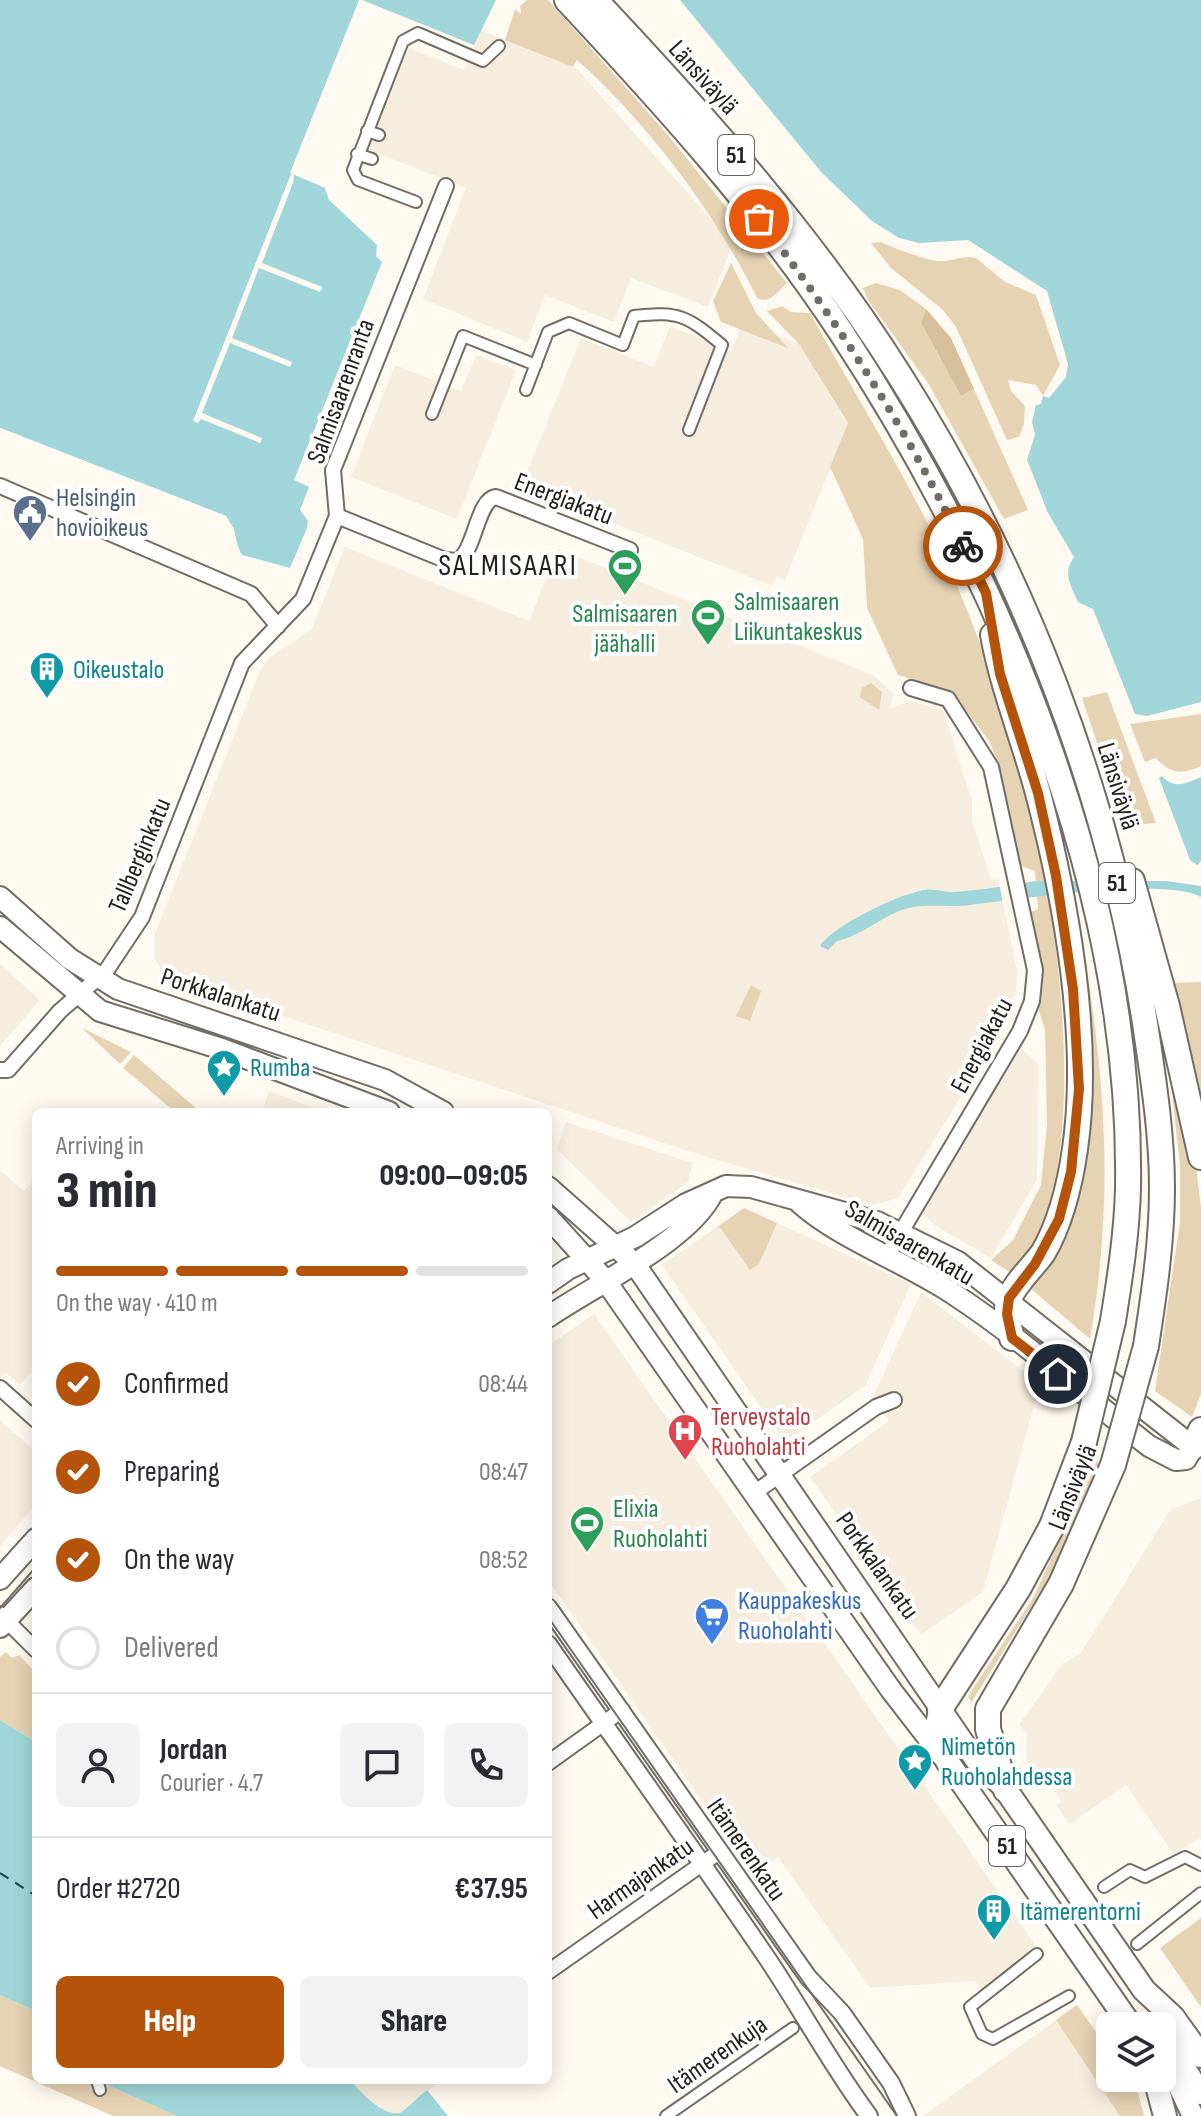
<!DOCTYPE html>
<meta charset="utf-8">
<style>
body{margin:0;font-family:"Sofia Sans Condensed",sans-serif;background:#f2f2f3;color:#2b2b33;height:100vh;display:flex;flex-direction:column;font-size:30px;white-space:nowrap}
*{box-sizing:border-box;margin:0}
p{font-size:26px;color:#7c7c81}
.icon{flex:none;width:44px;height:44px;fill:none;stroke:currentColor;stroke-width:2;stroke-linecap:round;stroke-linejoin:round}
.map{position:relative;flex:1;overflow:hidden}
.sheet{position:absolute;left:32px;top:1108px;width:520px;height:976px;display:flex;flex-direction:column;background:#fff;border-radius:12px;box-shadow:0 4px 20px #0003}
.sheet>*{flex:none}
.controls{position:absolute;left:1096px;top:2012px;display:grid;gap:16px}
.controls a{display:grid;place-items:center;width:80px;height:80px;border-radius:12px;background:#fff;box-shadow:0 4px 20px #0003;font-size:40px}
.pin{position:absolute;display:grid;place-items:center;width:68px;height:68px;color:#fff;margin:-34px;border:4px solid #fff;border-radius:50%;box-shadow:0 2px 8px #0007}
.courier{position:absolute;display:grid;place-items:center;width:80px;height:80px;margin:-40px;border:6px solid #b45309;border-radius:50%;background:#fff;color:#222;box-shadow:0 2px 10px #0007}
.head em{font-style:normal;font-weight:800}
.head div{display:flex;flex-direction:column-reverse}
.head{display:flex;align-items:center;justify-content:space-between;height:136px;padding:0 24px}
h1{font-size:52px;font-weight:800;line-height:60px}
.bar{display:grid;grid-template-columns:repeat(4,1fr);gap:12px 8px;align-content:center;height:96px;padding:0 24px}
.bar i{height:10px;border-radius:6px;background:#e1e1e2}
.bar .selected{background:#b45309}
.bar p{grid-column:span 4}
.line{display:flex;align-items:center;gap:20px;padding:0 24px;border-top:2px solid #e1e1e2}
.line div{flex:1}
.round{display:grid;place-items:center;flex:none;width:84px;height:84px;border-radius:12px;background:#f2f2f3}
ol{padding:0 24px;list-style:none}
li{display:flex;align-items:center;gap:24px;height:88px}
li p{margin-inline-start:auto}
li .icon{padding:8px;border-radius:50%;background:#b45309;color:#fff;stroke-width:4}
li:last-child{color:#7c7c81}
li i{width:44px;height:44px;border:4px solid #e1e1e2;border-radius:50%}
.cta{display:flex;gap:16px;margin-top:auto;padding:16px 24px}
.cta a{flex:1;height:92px;border-radius:12px;background:#b45309;color:#fff;font-size:32px;font-weight:800;line-height:92px;text-align:center}
.cta a+a{background:#f2f2f3;color:#2b2b33}
.map>svg:first-child{display:block}
</style>
<div class="map">
<svg width="1201" height="2116" viewBox="0 0 1201 2116">
<rect width="100%" height="100%" fill="#fef9f1"/>
<path fill="#f6edde" d="M480,30L577,69L703,210L732,246L708,307L631,278L614,322L545,295L527,342L423,299L466,188L369,150L409,48L464,70Z
M743,322L799,344L848,424L785,580L777,577L772,586L521,487L581,338L654,367L670,326L731,351Z
M476,355L516,370L457,519L351,477L395,365L461,391Z
M345,547L529,621L558,549L873,675L893,693L890,708L912,701L943,711L972,800V820L989,874L991,881L998,879L1017,970L1016,992L1004,1027L898,1198L873,1205L703,1156L166,977L155,959V933L260,671L270,657L312,629Z
M0,964L40,1000L0,1046Z
M1021,1048L1038,1063L1037,1180L991,1258L936,1226L923,1215L926,1201Z
M269,1091H270L324,1112H262Z
M566,1122L693,1163L687,1183L631,1222L557,1149Z
M0,1170L24,1191L36,1178V1367L20,1385L6,1373L0,1378Z
M744,1208L911,1284L865,1386L785,1442L662,1265Z
M921,1292L1040,1384L983,1592L921,1635L810,1477L889,1421L873,1397Z
M594,1314L1039,1950L982,1990L975,1981L870,1988L778,1857L753,1874L548,1580V1346Z
M0,1420L36,1452V1504L0,1546Z
M1201,1498V1837L1174,1855L1126,1785L1070,1824L1056,1805L1061,1801L1045,1777L1026,1762L1027,1734L1019,1725L1062,1664L1080,1654L1171,1509Z
M1077,2005L1110,2052V2078H1128L1138,2093L1144,2116H923Z
M350,2080H418L421,2083L442,2080L401,2112L392,2114L379,2110Z"/>
<path fill="#e6d3b4" d="M527,0H548L668,135L787,283C778,291 770,305 757,298C716,214 647,122 577,60L573,67L505,40L515,9L521,14L520,6Z
M881,242C891,247 927,260 937,261C951,262 962,255 976,258L1005,282L1036,295L1060,365L1043,396L1036,385L1008,380L1011,391L1025,406L1024,424L1019,437L1007,440L956,327L943,310L891,268L871,243Z
M731,263L756,313L788,348L721,322L713,301Z
M876,283L900,290L926,309L921,323L961,396L974,389L1028,510L1004,519L928,383L868,300L863,288Z
M782,306L791,312L810,313C856,396 907,477 947,563C984,644 1012,735 1033,821C1059,924 1097,1196 1011,1273L991,1260L1013,1240L1041,1185L1047,1124L1045,1030L1038,1008L1043,966L1031,912L1038,909L1035,871L1021,866L999,765L989,741L951,691L898,675L867,608L863,539L830,467L848,423L799,344L767,311Z
M871,683L882,692L879,710L860,697L862,688Z
M1107,692L1156,823L1125,826L1082,698Z
M1201,714V766C1181,775 1170,774 1156,758L1145,762L1130,724Z
M134,866L145,870L132,905L124,907L120,901Z
M1073,915L1078,916C1104,1065 1116,1188 1090,1339L1030,1288L1052,1258L1066,1229Z
M1201,982V1110L1171,983Z
M751,985L761,991L750,1021L736,1016Z
M82,1028L131,1052L120,1064Z
M1167,1050L1196,1167L1201,1207V1394L1192,1417L1155,1391L1180,1222V1165Z
M134,1055L201,1112H175L123,1068Z
M744,1208L777,1223L759,1264L750,1270L719,1226Z
M1019,1323L1083,1366L1079,1380L1025,1334Z
M1097,1460L1099,1464L1049,1578L971,1703L968,1696L1033,1598Z
M6,1652L12,1658L19,1655L36,1673V1742L0,1720V1657Z
M1201,1918V2007L1160,1948Z
M0,1995L36,2011V2080H109L107,2085L177,2116H113L0,2066Z
M1077,2005L1110,2052V2078H1128L1138,2093L1144,2116H1120L1056,2020Z"/>
<path fill="#d6bf9a" d="M926,309L951,338L974,389L961,396L921,323Z"/>
<path fill="#a0d6d9" d="M0,0H359L290,173L325,188L329,200L377,245L376,256L382,262L294,480L309,487L300,510L308,521L307,528L290,568L239,554L234,529L226,516L0,428Z
M362,0H496L474,45Z
M680,0H1201V702L1147,716L1135,714L1093,609L1078,602C1071,586 1062,573 1074,557L1048,513L1027,460L1035,435L1032,422L1036,405L1041,404L1043,396L1049,398L1066,377L1068,364L1047,291L968,240L919,243L899,238L872,221L822,173Z
M1162,776C1174,790 1187,783 1201,777V861L1197,865L1190,860L1159,778Z
M1035,881H1166L1201,886V897C1166,877 1017,899 971,905C949,908 927,903 905,909C885,914 862,936 837,941L828,950L820,946C834,925 901,893 925,890C935,888 945,893 955,892C982,890 1009,886 1035,881Z
M0,1720L36,1742V2011L0,1995Z
M109,2080H350C360,2091 381,2116 400,2113C408,2108 418,2097 427,2090L448,2116H177L107,2085Z"/>
<path fill="#fef9f1" d="M291,174L294,175L293,183L262,263L322,287L320,292L259,268L232,338L292,362L290,367L230,343L202,413L262,438L260,443L201,419L198,423L193,421Z
M0,428L226,516L244,561L236,556L224,520L0,433Z
M1024,879L1029,902L1003,904L999,882Z"/>
<g fill="none" stroke-linecap="round" stroke-linejoin="round">
<path stroke="#144547" stroke-width="2" stroke-dasharray="10 8" stroke-linecap="butt" d="M0,1873L36,1896"/>
<g stroke="#716d66" stroke-width="14">
<path id="pedestrian" d="M367,131L379,135
M357,154L372,159
M416,202L358,180L353,170L403,41L418,33L483,61L499,46
M526,390L548,332L569,323L623,345L634,316C680,311 687,316 722,345L689,430
M432,414L463,336L536,365
M1104,1887L1130,1870L1145,1877L1185,1857L1201,1865
M1137,1944L1201,1893
M1037,1954L970,2007L982,2034L993,2039L1069,1996
M97,2080L100,2090
M666,2116L793,2028"/>
</g>
<g stroke="#716d66" stroke-width="18">
<path id="minor" d="M0,486L251,594L278,626
M337,516L445,560L458,561C476,548 477,500 496,497L630,550
M0,1070H8L60,1011L106,971L142,917L242,663L303,599L337,516L333,470L446,186
M888,1254L1020,1031L1032,1001L1035,970L991,767L948,699L911,688
M0,1388L36,1420
M754,1493L876,1407L894,1400
M0,1614L36,1650
M548,1763L622,1710
M548,1972L719,1852"/>
</g>
<g stroke="#716d66" stroke-width="20">
<path id="tertiary" d="M548,1607L808,1977L842,2013L891,2083L907,2116
M548,1644C621,1749 695,1852 767,1958C802,2010 831,2065 869,2116"/>
</g>
<g stroke="#716d66" stroke-width="24">
<path id="secondary" d="M0,897L70,959L118,989L385,1080L443,1112
M0,927L100,1011L222,1049L389,1112
M548,1187L634,1263L977,1762L1006,1790
M548,1217L605,1280L891,1690L942,1756
M548,1283L568,1269L635,1237L686,1204L726,1186L751,1187L877,1222L958,1262L1193,1447L1186,1459L1176,1460L1149,1446C1084,1395 1021,1338 952,1293C905,1262 839,1238 800,1203
M548,1317C594,1285 688,1242 712,1194
M0,1579L36,1539
M0,1627L36,1588
M1162,2030L1201,2094
M1162,2065L1178,2085L1193,2116"/>
</g>
<g stroke="#716d66" stroke-width="26">
<path id="primary" d="M940,1709L936,1732L947,1761L1131,2026
M1006,1790L1144,1990L1173,2017L1201,2056
M1155,2078L1165,2116"/>
</g>
<g stroke="#716d66" stroke-width="28">
<path id="motorway" d="M567,0C665,105 762,212 841,332C1001,576 1133,891 1128,1188C1127,1232 1120,1277 1113,1321
M595,0C706,118 814,239 900,376C1024,572 1109,793 1145,1023C1153,1077 1162,1133 1162,1188C1162,1241 1154,1294 1146,1346
M993,635C1003,689 1024,740 1038,793C1066,900 1091,1038 1075,1149C1070,1184 1061,1222 1043,1253C1033,1267 1012,1286 1008,1302C1005,1315 1009,1326 1012,1338
M1132,881L1167,1006L1201,1157
M1193,1447L1201,1430
M940,1709L1018,1589L1052,1526L1084,1442
M1006,1790L988,1729V1709L1061,1584L1113,1465"/>
</g>
<use href="#pedestrian" stroke="#fff" stroke-width="10"/>
<use href="#minor" stroke="#fff" stroke-width="14"/>
<use href="#tertiary" stroke="#fff" stroke-width="16"/>
<use href="#secondary" stroke="#fff" stroke-width="20"/>
<use href="#primary" stroke="#fff" stroke-width="22"/>
<use href="#motorway" stroke="#fff" stroke-width="24"/>
<path stroke="#726f6a" stroke-width="2" d="M0,1608L36,1567
M548,1617L897,2116"/>
<g stroke="#716d66" stroke-width="28" stroke-linecap="butt">
<path id="motorway-bridge" d="M1084,1442L1113,1321
M1113,1465L1146,1346"/>
</g>
<use href="#motorway-bridge" stroke="#fff" stroke-width="24"/>
</g>
<g fill="none" stroke-linecap="round" stroke-linejoin="round">
<path stroke="#706d68" stroke-width="8" stroke-dasharray="0 14.4" d="M759,219C837,321 907,429 963,546"/>
<path stroke="#b45309" stroke-width="10" d="M963,546L986,593L1000,674L1038,793L1056,876L1073,989L1079,1089L1071,1172L1059,1219L1035,1264L1009,1298L1007,1314L1012,1338L1058,1374"/>
</g>
<defs>
<g id="civic-pin" transform="scale(1.8)"><path d="M0 17L-7.5 6A9.5 9.5 0 1 1 7.5 6Z" fill="#5c6f8a" stroke="#fff"/><path d="M-.6-6.5H3V-4.5H.6V-3L4-1V1h2V6H-6V1h2V-1L-.6-3ZM-1.2 2.5V6h2.4V2.5Z" fill="#fff"/></g>
<g id="stadium-pin" transform="scale(1.8)"><path d="M0 17L-7.5 6A9.5 9.5 0 1 1 7.5 6Z" fill="#2e9e5b" stroke="#fff"/><path d="M0-5a6.5 5 0 1 0 0 10a6.5 5 0 1 0 0-10ZM-3.5-1.8h7v3.6h-7Z" fill="#fff"/></g>
<g id="building-pin" transform="scale(1.8)"><path d="M0 17L-7.5 6A9.5 9.5 0 1 1 7.5 6Z" fill="#0f9aa8" stroke="#fff"/><path d="M-4-6H4V6H1V3H-1V6H-4ZM-2.5-4.3h1.7v1.8h-1.7ZM.8-4.3h1.7v1.8H.8ZM-2.5-1h1.7V.8h-1.7ZM.8-1h1.7V.8H.8Z" fill="#fff"/></g>
<g id="sight-pin" transform="scale(1.8)"><path d="M0 17L-7.5 6A9.5 9.5 0 1 1 7.5 6Z" fill="#0f9aa8" stroke="#fff"/><path d="M0-6L1.8-2.2L6-1.7L2.9 1.2L3.7 5.4L0 3.3L-3.7 5.4L-2.9 1.2L-6-1.7L-1.8-2.2Z" fill="#fff"/></g>
<g id="hospital-pin" transform="scale(1.8)"><path d="M0 17L-7.5 6A9.5 9.5 0 1 1 7.5 6Z" fill="#e0444e" stroke="#fff"/><path d="M-5-5h3v3.5h4V-5h3V5h-3V1.5h-4V5h-3Z" fill="#fff"/></g>
<g id="supermarket-pin" transform="scale(1.8)"><path d="M0 17L-7.5 6A9.5 9.5 0 1 1 7.5 6Z" fill="#3f7fe0" stroke="#fff"/><path d="M-6-5.5h2.5l.6 2H6L4.5 2H-2.5L-4.4-4H-6ZM-1.5 3.2a1.3 1.3 0 1 0 .1 0ZM3 3.2a1.3 1.3 0 1 0 .1 0Z" fill="#fff"/></g>
</defs>
<g fill-rule="evenodd">
<use href="#civic-pin" x="30" y="512"/>
<use href="#stadium-pin" x="625" y="566"/>
<use href="#stadium-pin" x="708" y="616"/>
<use href="#building-pin" x="47" y="669"/>
<use href="#sight-pin" x="224" y="1067"/>
<use href="#hospital-pin" x="685" y="1431"/>
<use href="#stadium-pin" x="587" y="1523"/>
<use href="#supermarket-pin" x="712" y="1615"/>
<use href="#sight-pin" x="915" y="1761"/>
<use href="#building-pin" x="994" y="1911"/>
</g>
<g text-anchor="middle" stroke-width="8" stroke-linejoin="round" paint-order="stroke">
<g fill="#fff" stroke="#656462" stroke-width="2">
<rect x="718" y="135" width="36" height="40" rx="6"/>
<rect x="1099" y="863" width="36" height="40" rx="6"/>
<rect x="989" y="1826" width="36" height="40" rx="6"/>
</g>
<g font-size="24" font-weight="bold" fill="#23211e">
<text x="736" y="163">51</text>
<text x="1117" y="891">51</text>
<text x="1007" y="1854">51</text>
</g>
<g font-size="26" fill="#23211e" stroke="#fff">
<text transform="translate(704 77) rotate(48)" y="9">Länsiväylä</text>
<text transform="translate(340 391) rotate(-70)" y="9">Salmisaarenranta</text>
<text transform="translate(564 498) rotate(21)" y="9">Energiakatu</text>
<text transform="translate(1119 786) rotate(73)" y="9">Länsiväylä</text>
<text transform="translate(139 855) rotate(-67)" y="9">Tallberginkatu</text>
<text transform="translate(221 994) rotate(18)" y="9">Porkkalankatu</text>
<text transform="translate(981 1045) rotate(-62)" y="9">Energiakatu</text>
<text transform="translate(910 1242) rotate(30)" y="9">Salmisaarenkatu</text>
<text transform="translate(1072 1487) rotate(-68)" y="9">Länsiväylä</text>
<text transform="translate(878 1565) rotate(55)" y="9">Porkkalankatu</text>
<text transform="translate(747 1849) rotate(55)" y="9">Itämerenkatu</text>
<text transform="translate(640 1878) rotate(-35)" y="9">Harmajankatu</text>
<text transform="translate(717 2054) rotate(-35)" y="9">Itämerenkuja</text>
</g>
<g font-size="26" fill="#4e5e75" stroke="#fff" text-anchor="start">
<text x="56" y="506">Helsingin<tspan x="56" dy="30">hovioikeus</tspan></text>
</g>
<g font-size="26" fill="#27864d" stroke="#fff" text-anchor="start">
<text x="734" y="610">Salmisaaren<tspan x="734" dy="30">Liikuntakeskus</tspan></text>
<text x="625" y="622" text-anchor="middle">Salmisaaren<tspan x="625" dy="30">jäähalli</tspan></text>
<text x="613" y="1517">Elixia<tspan x="613" dy="30">Ruoholahti</tspan></text>
</g>
<g font-size="26" fill="#0d838f" stroke="#fff" text-anchor="start">
<text x="73" y="678">Oikeustalo</text>
<text x="250" y="1076">Rumba</text>
<text x="941" y="1755">Nimetön<tspan x="941" dy="30">Ruoholahdessa</tspan></text>
<text x="1020" y="1920">Itämerentorni</text>
</g>
<g font-size="26" fill="#be3a42" stroke="#fff" text-anchor="start">
<text x="711" y="1425">Terveystalo<tspan x="711" dy="30">Ruoholahti</tspan></text>
</g>
<g font-size="26" fill="#366cbe" stroke="#fff" text-anchor="start">
<text x="738" y="1609">Kauppakeskus<tspan x="738" dy="30">Ruoholahti</tspan></text>
</g>
<g font-size="30" letter-spacing="2" fill="#23211e" stroke="#fff">
<text x="508" y="575">SALMISAARI</text>
</g>
</g>
</svg>
<div class="controls">
<a><svg class="icon" aria-label="layers" viewBox="0 0 24 24"><path d="M12 4l9 5-9 5-9-5zM3 14l9 5 9-5"/></svg></a>
</div>
<div class="pin" style="left:759px;top:219px;background:#ea580c"><svg class="icon" aria-label="bag" viewBox="0 0 24 24"><path d="M5 8h14l-1 12H6zM9 8a3 3 0 0 1 6 0"/></svg></div>
<div class="pin" style="left:1058px;top:1374px;background:#1f2937"><svg class="icon" aria-label="home" viewBox="0 0 24 24"><path d="M3 11l9-7 9 7M6 9v11h12V9"/></svg></div>
<div class="courier" style="left:963px;top:546px"><svg class="icon" aria-label="bike" viewBox="0 0 24 24"><circle cx="6" cy="16" r="4"/><circle cx="18" cy="16" r="4"/><path d="M6 16l4-8h5l3 8M10 8l3 8H6M13 5h3"/></svg></div>
<section class="sheet">
<div class="head"><div><h1>3 min</h1><p>Arriving in</p></div><em>09:00–09:05</em></div>
<div class="bar"><i class="selected"></i><i class="selected"></i><i class="selected"></i><i></i><p>On the way · 410 m</p></div>
<ol>
<li><svg class="icon" aria-label="check" viewBox="0 0 24 24"><path d="M5 12l5 5 9-10"/></svg>Confirmed<p>08:44</p></li>
<li><svg class="icon" aria-label="check" viewBox="0 0 24 24"><path d="M5 12l5 5 9-10"/></svg>Preparing<p>08:47</p></li>
<li><svg class="icon" aria-label="check" viewBox="0 0 24 24"><path d="M5 12l5 5 9-10"/></svg>On the way<p>08:52</p></li>
<li><i></i>Delivered</li>
</ol>
<div class="line" style="height:144px"><a class="round"><svg class="icon" aria-label="person" viewBox="0 0 24 24"><circle cx="12" cy="8" r="4"/><path d="M4 21q1-7 8-7t8 7"/></svg></a><div><b>Jordan</b><p>Courier · 4.7</p></div><a class="round"><svg class="icon" aria-label="chat" viewBox="0 0 24 24"><path d="M4 5h16v11H9l-5 4z"/></svg></a><a class="round"><svg class="icon" aria-label="phone" viewBox="0 0 24 24"><path d="M5 4h4l2 5-3 2q2 4 5 5l2-3 5 2v4C11 20 4 13 5 4z"/></svg></a></div>
<div class="line" style="height:104px"><div>Order #2720</div><b>€37.95</b></div>
<div class="cta"><a>Help</a><a>Share</a></div>
</section>
</div>
